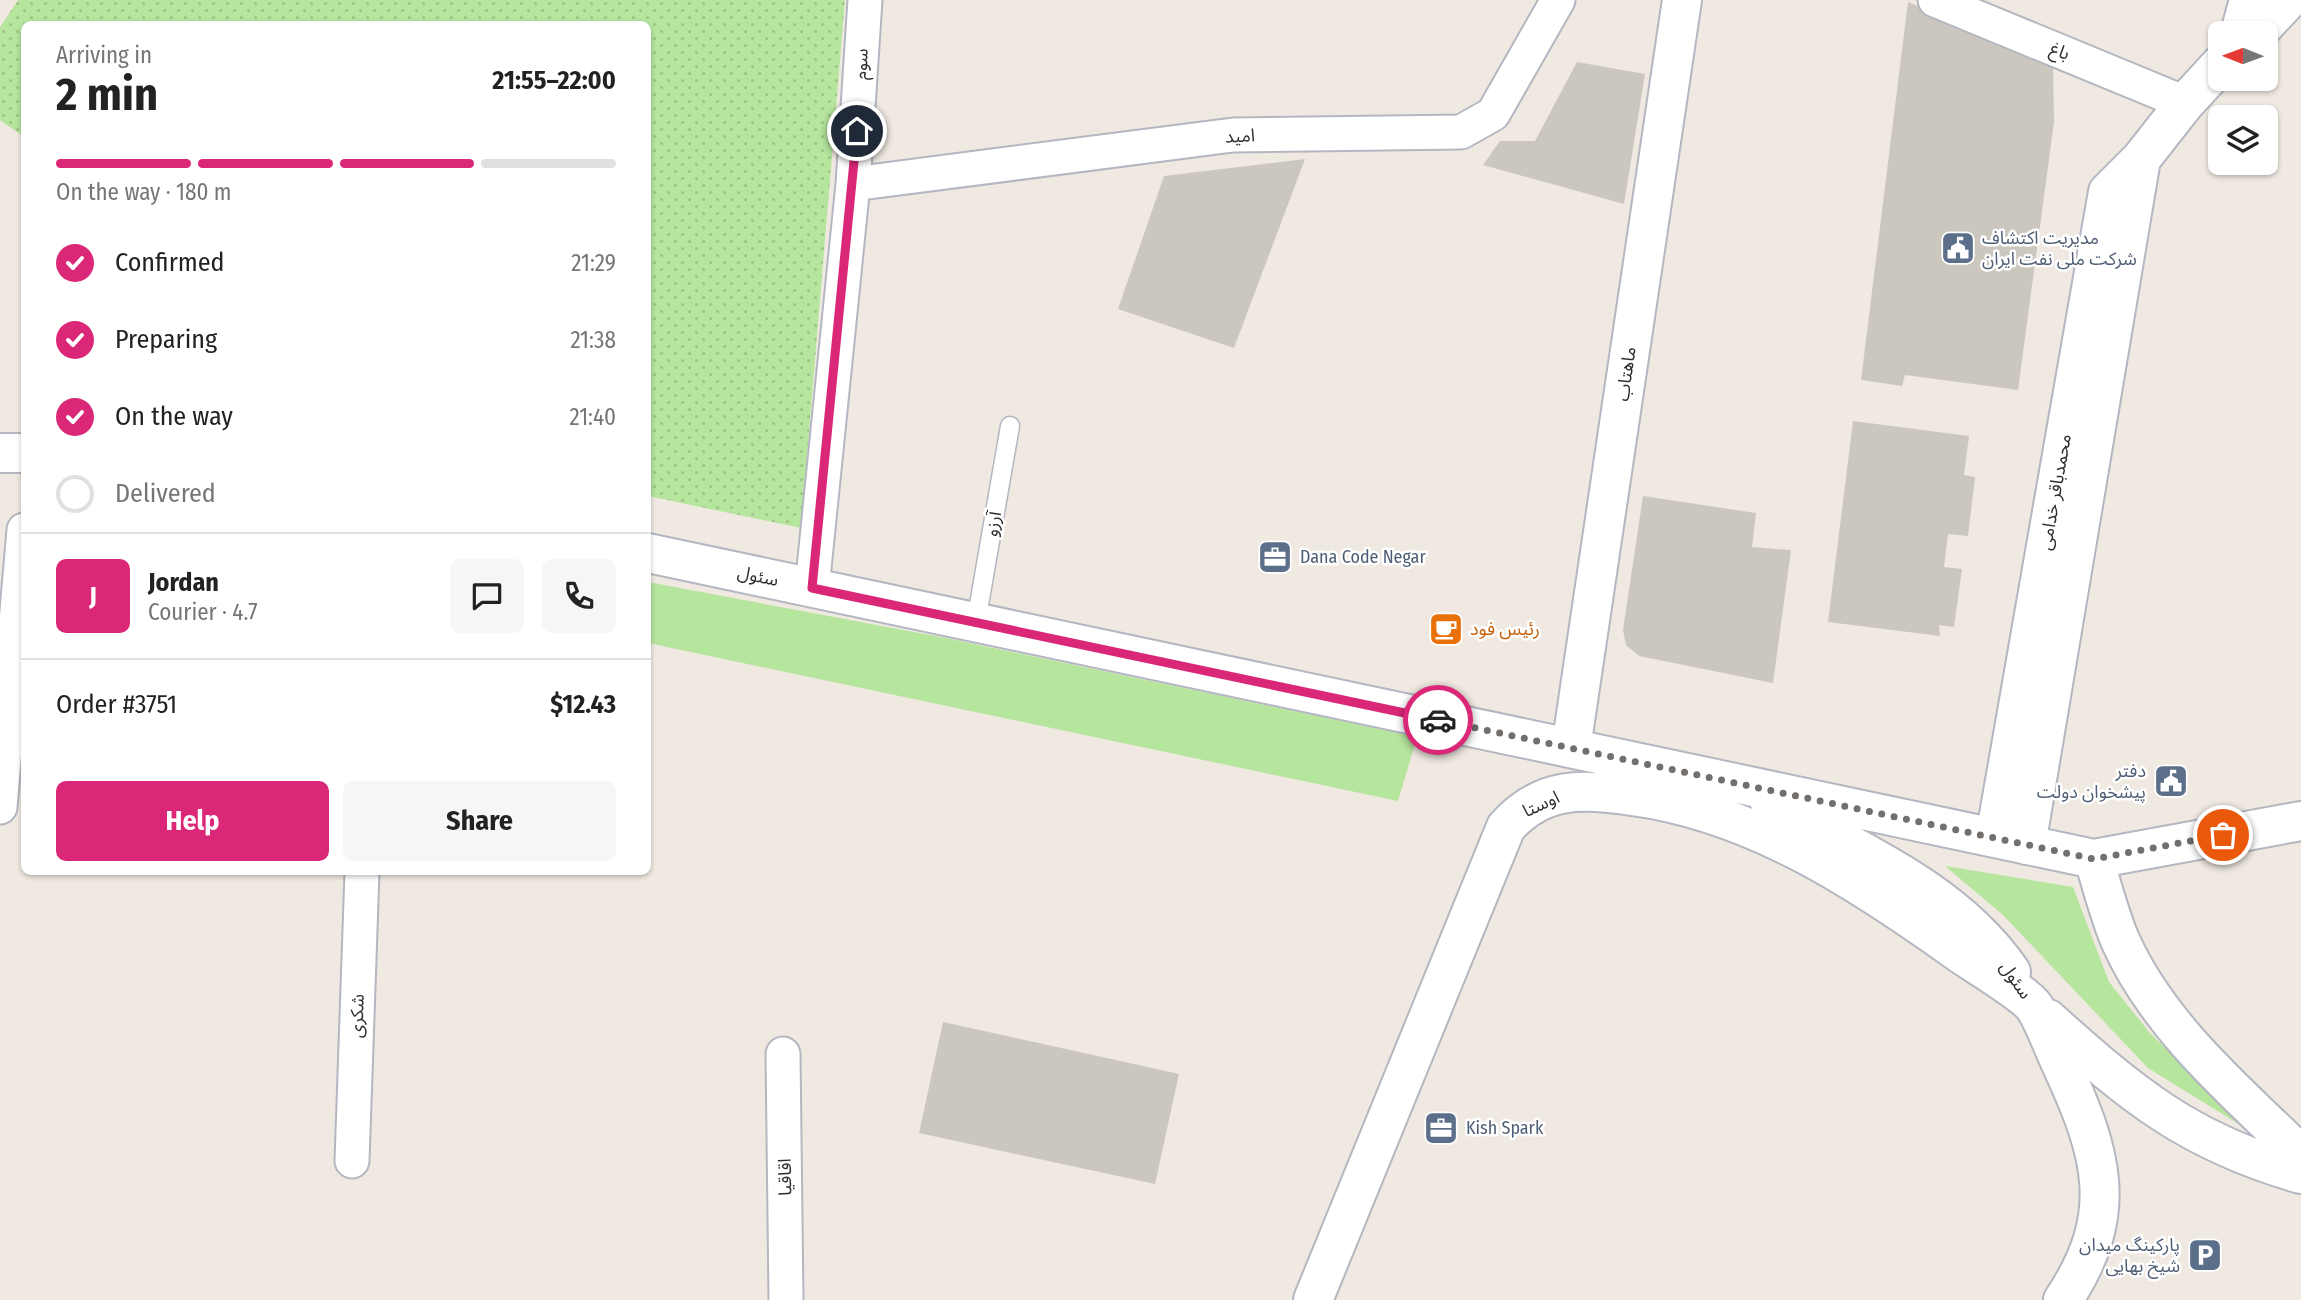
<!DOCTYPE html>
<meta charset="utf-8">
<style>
body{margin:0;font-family:"Fira Sans Condensed","Noto Sans Arabic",sans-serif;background:#f6f6f6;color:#222;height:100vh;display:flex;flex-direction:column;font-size:26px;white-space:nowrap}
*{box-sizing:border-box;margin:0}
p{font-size:23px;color:#767676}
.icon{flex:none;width:38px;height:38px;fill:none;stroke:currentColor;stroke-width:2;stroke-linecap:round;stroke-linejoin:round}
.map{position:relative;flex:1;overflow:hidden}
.details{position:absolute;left:21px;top:21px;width:630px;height:854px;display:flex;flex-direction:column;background:#fff;border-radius:10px;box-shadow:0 2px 5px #0004}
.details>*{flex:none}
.needle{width:46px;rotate:271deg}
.fabs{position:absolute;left:2208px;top:21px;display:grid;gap:14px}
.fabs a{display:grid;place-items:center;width:70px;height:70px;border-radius:10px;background:#fff;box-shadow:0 2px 5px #0004;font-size:35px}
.pin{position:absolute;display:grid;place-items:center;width:60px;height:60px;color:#fff;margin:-30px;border:4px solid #fff;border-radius:50%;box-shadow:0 2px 7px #0007}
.courier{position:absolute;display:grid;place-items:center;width:70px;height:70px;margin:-35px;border:5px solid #db2777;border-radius:50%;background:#fff;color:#222;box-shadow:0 2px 9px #0007}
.headline em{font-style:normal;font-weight:700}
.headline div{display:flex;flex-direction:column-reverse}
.headline{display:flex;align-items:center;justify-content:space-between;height:119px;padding:0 35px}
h1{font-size:46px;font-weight:700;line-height:52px}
.bar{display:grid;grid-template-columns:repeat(4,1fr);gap:10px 7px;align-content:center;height:84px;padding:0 35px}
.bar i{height:9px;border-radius:5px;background:#e0e0e0}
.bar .active{background:#db2777}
.bar p{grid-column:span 4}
.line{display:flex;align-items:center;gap:18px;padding:0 35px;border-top:2px solid #e0e0e0}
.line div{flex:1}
.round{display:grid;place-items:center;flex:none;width:74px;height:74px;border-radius:10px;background:#f6f6f6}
ol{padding:0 35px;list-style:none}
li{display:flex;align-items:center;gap:21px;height:77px}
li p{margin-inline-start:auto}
li .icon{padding:7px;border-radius:50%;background:#db2777;color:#fff;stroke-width:4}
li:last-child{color:#767676}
li i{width:38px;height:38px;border:4px solid #e0e0e0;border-radius:50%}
.primary-button{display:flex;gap:14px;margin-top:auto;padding:14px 35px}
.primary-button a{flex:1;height:80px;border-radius:10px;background:#db2777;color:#fff;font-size:28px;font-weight:700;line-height:80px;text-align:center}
.primary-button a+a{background:#f6f6f6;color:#222}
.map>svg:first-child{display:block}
</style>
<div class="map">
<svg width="2301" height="1300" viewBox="0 0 2301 1300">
<defs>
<pattern id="garden-dots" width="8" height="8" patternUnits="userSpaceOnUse" patternTransform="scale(1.75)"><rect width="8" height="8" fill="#b6e59e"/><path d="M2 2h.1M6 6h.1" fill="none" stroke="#9dc588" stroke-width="1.8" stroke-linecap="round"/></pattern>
</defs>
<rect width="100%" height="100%" fill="#efe9e1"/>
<path fill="#b6e59e" d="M648,582L946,638L1417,737L1398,801L648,643Z
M1945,866L2073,887L2109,982L2149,1032L2250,1131L2148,1068L2003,915Z"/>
<path fill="url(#garden-dots)" d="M18,0H845L801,528L648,496V24H24V137L0,120V27Z"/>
<path fill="#cbc7bf" d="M1908,2L2053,62L2054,122L2018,390L1905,375L1902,386L1861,380Z
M1577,62L1645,74L1624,204L1483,165L1500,141H1535Z
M1305,159L1234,348L1118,309L1164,176Z
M1853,421L1969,436L1964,475L1975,477L1968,536L1948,534L1944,567L1962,569L1954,627L1939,625L1940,636L1828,622Z
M1643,496L1756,513L1752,547L1791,550L1773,683L1639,656L1626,645L1623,630Z
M943,1022L1179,1074L1155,1184L919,1133Z"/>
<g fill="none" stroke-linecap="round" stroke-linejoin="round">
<g stroke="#b4b7c1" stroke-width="21">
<path id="service" d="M976,622L1010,426"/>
</g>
<g stroke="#b4b7c1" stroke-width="37">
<path id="minor" d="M1935,0L2185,103
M853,184L1233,135L1461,132L1493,114L1558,0
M812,588L853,184L865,0
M0,807L24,530
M783,1054L786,1300
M352,1161L362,872"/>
</g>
<g stroke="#b4b7c1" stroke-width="42">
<path id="tertiary" d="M1571,748L1682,0"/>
</g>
<g stroke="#b4b7c1" stroke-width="42">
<path id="secondary" d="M2240,33L2249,0
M2257,33L2288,0
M0,453H24
M648,553L2094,859L2301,821
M1770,803C1856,850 1954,889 2011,972
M1995,838L2108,192L2141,159L2185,103L2221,64
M2026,845L2141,159
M2094,859C2102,886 2109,914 2120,940C2158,1026 2235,1091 2301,1155
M2048,1019C2132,1095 2189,1142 2301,1174
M1313,1300L1506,827C1543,786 1581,789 1632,796C1754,812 1860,882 1958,952C1975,964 2026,994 2035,1008C2046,1025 2053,1048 2062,1066C2102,1153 2121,1214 2063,1300"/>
</g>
<use href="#service" stroke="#fff" stroke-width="18"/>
<use href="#minor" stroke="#fff" stroke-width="33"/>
<use href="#tertiary" stroke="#fff" stroke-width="38"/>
<use href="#secondary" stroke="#fff" stroke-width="38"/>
</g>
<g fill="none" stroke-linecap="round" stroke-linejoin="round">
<path stroke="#726f6d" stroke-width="7" stroke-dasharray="0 12.6" d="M1438,720L2094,859L2223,835"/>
<path stroke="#db2777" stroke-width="9" d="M857,131L812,588L1438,720"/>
</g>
<defs>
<g id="civic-square" transform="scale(1.75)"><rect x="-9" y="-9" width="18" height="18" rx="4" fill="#5c6f8a" stroke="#fff"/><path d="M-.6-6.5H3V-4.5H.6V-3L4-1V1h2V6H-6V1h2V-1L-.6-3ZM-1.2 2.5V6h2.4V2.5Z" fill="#fff"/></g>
<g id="office-square" transform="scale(1.75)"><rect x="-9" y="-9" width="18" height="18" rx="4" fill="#5c6f8a" stroke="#fff"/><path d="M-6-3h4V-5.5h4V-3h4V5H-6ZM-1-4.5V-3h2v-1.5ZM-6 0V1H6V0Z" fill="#fff"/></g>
<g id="cafe-square" transform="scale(1.75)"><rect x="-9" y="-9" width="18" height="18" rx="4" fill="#e8710a" stroke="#fff"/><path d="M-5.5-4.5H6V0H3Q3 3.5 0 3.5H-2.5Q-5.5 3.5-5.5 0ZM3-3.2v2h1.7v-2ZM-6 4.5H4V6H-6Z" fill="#fff"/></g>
<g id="parking-square" transform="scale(1.75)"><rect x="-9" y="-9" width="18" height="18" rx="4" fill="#5c6f8a" stroke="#fff"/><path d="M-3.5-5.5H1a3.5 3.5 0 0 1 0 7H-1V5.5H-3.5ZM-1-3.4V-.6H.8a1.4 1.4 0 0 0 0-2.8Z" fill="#fff"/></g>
</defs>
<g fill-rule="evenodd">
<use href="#civic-square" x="1958" y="248"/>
<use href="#office-square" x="1275" y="557"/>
<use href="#cafe-square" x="1446" y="629"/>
<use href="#civic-square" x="2171" y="781"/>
<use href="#office-square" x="1441" y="1128"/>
<use href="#parking-square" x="2205" y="1255"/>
</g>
<g text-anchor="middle" stroke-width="5" stroke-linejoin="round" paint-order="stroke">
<g font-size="18" fill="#2e2e2e" stroke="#fff">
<text transform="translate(2060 51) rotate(22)" y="6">باغ</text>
<text transform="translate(861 64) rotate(-87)" y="6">سوم</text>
<text transform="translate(1240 136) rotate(-3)" y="6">امید</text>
<text transform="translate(1626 374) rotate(-82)" y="6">ماهتاب</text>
<text transform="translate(2055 492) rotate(-80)" y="6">محمدباقر خدامی</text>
<text transform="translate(993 524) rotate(-80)" y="6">آرزو</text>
<text transform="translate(758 576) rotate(12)" y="6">سئول</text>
<text transform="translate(1541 804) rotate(-25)" y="6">اوستا</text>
<text transform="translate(2016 980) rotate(55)" y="6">سئول</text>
<text transform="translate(357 1016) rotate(-88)" y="6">شکری</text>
<text transform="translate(785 1177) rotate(-91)" y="6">اقاقیا</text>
</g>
<g font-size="18" fill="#4e5e75" stroke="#fff" text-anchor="start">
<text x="1982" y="244">مدیریت اکتشاف<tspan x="1982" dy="21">شرکت ملی نفت ایران</tspan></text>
<text x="1300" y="563">Dana Code Negar</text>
<text x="2146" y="777" text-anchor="end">دفتر<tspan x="2146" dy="21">پیشخوان دولت</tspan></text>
<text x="1466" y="1134">Kish Spark</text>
<text x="2180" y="1251" text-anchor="end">پارکینگ میدان<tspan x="2180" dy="21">شیخ بهایی</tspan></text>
</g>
<g font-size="18" fill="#c56008" stroke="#fff" text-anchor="start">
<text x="1470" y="635">رئیس فود</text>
</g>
</g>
</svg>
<div class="fabs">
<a><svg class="needle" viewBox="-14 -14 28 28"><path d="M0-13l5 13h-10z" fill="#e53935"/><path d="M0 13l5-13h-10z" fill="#767676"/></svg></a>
<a><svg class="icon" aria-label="layers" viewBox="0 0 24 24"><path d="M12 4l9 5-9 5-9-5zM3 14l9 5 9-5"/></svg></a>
</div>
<div class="pin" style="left:2223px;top:835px;background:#ea580c"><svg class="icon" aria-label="bag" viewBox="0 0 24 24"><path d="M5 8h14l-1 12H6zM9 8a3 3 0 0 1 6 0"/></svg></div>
<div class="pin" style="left:857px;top:131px;background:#1f2937"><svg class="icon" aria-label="home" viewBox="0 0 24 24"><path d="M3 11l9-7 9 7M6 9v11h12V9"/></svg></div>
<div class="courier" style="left:1438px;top:720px"><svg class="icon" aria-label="car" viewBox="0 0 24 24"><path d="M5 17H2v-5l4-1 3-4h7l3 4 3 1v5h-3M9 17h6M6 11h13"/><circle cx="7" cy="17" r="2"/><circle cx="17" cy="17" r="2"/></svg></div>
<section class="details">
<div class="headline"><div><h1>2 min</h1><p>Arriving in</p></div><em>21:55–22:00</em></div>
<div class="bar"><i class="active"></i><i class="active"></i><i class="active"></i><i></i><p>On the way · 180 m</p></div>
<ol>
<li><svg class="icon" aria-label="check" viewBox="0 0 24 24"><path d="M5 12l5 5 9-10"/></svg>Confirmed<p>21:29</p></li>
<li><svg class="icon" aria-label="check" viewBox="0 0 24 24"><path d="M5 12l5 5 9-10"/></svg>Preparing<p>21:38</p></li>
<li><svg class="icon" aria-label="check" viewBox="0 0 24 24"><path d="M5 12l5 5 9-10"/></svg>On the way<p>21:40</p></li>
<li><i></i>Delivered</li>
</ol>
<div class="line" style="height:126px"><b class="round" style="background:#db2777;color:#fff">J</b><div><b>Jordan</b><p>Courier · 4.7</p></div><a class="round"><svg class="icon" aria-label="chat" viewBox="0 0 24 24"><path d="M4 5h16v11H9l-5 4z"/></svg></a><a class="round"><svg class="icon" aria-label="phone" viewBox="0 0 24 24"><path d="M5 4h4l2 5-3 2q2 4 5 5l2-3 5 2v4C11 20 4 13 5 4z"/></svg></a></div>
<div class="line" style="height:91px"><div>Order #3751</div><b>$12.43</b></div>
<div class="primary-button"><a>Help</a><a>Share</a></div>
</section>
</div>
